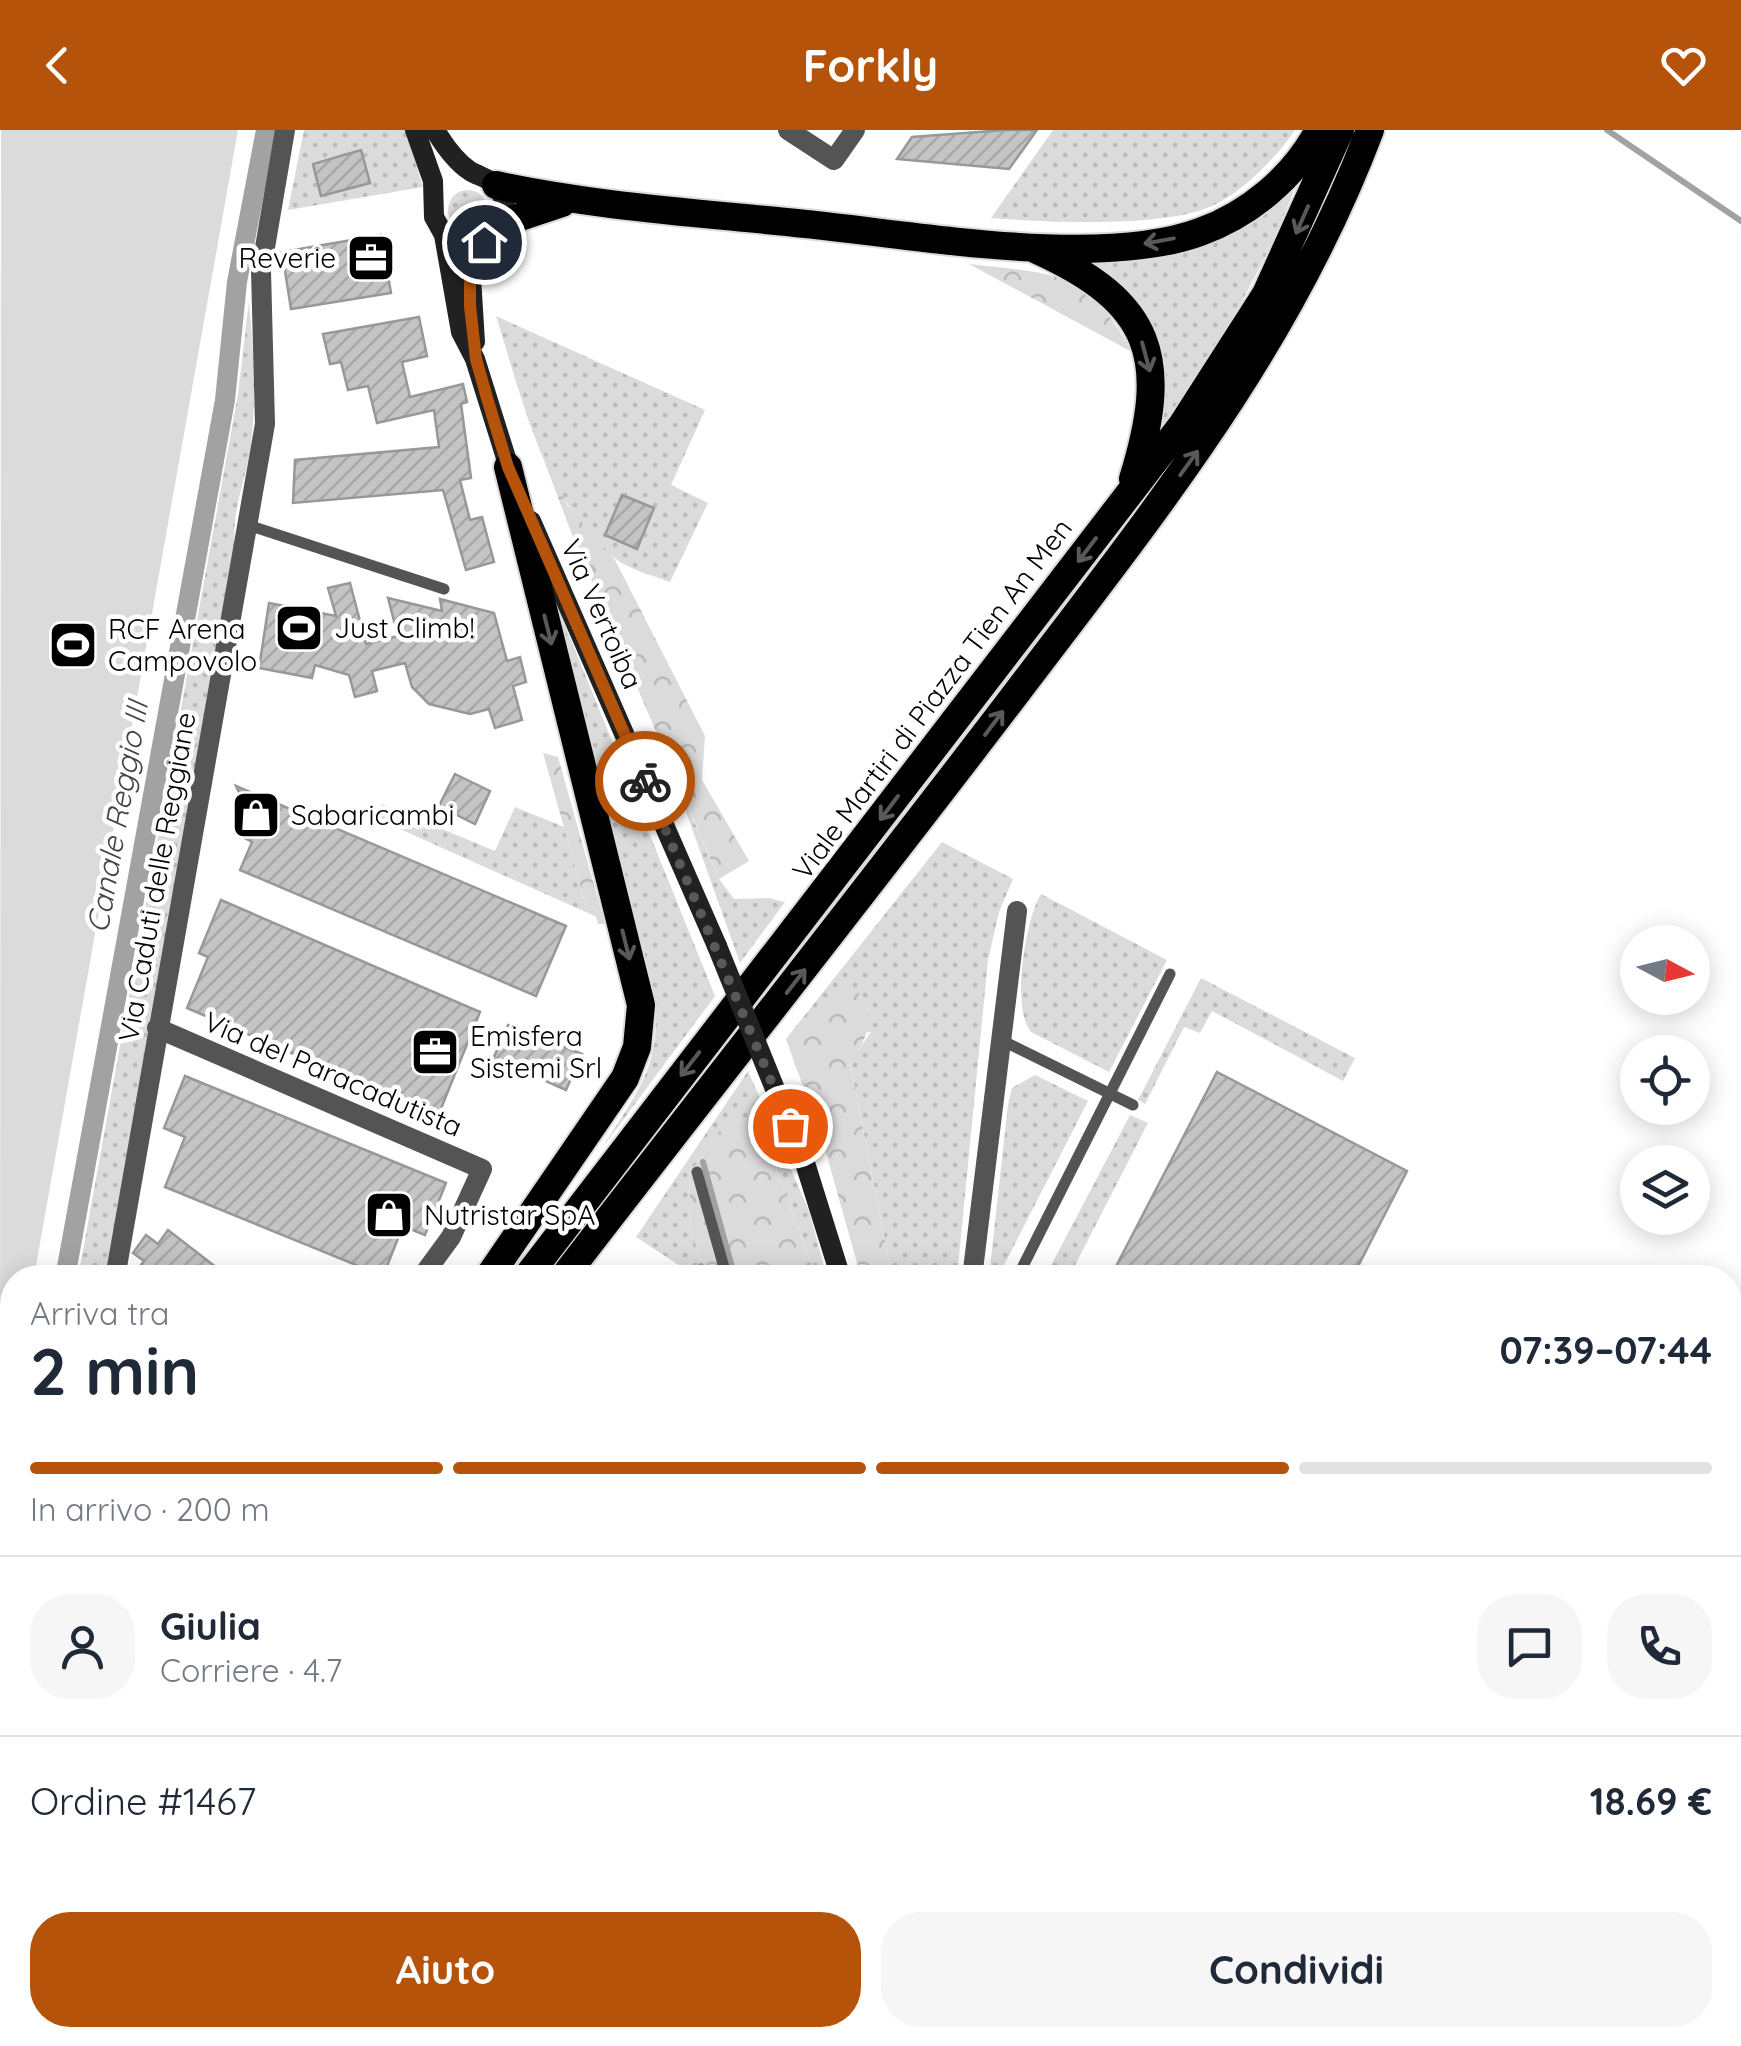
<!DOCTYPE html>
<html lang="it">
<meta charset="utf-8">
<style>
body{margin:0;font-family:Quicksand,sans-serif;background:#f6f6f7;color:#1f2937;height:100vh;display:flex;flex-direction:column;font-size:38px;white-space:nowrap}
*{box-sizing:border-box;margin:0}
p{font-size:32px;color:#747a83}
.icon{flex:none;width:55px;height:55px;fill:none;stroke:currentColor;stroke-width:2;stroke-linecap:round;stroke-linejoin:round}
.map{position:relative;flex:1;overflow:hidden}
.panel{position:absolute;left:0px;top:1135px;width:1742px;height:782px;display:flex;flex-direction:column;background:#fff;border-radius:40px 40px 0 0;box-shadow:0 5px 25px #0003}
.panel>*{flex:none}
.needle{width:65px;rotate:97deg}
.buttons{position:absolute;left:1620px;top:795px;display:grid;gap:20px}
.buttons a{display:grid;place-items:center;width:90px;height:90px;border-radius:50%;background:#fff;box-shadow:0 5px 25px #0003;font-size:50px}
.pin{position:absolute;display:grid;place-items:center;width:85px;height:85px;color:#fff;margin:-42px;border:5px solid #fff;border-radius:50%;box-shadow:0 2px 10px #0007}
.courier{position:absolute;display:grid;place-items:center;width:100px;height:100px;margin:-50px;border:8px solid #b45309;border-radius:50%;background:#fff;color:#222;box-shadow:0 2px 12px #0007}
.summary em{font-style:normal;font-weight:700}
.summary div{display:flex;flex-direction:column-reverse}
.summary{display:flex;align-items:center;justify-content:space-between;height:170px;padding:0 30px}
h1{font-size:65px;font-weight:700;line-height:75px}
.bar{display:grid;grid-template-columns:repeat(4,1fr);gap:15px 10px;align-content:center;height:120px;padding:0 30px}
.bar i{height:12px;border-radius:8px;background:#e0e1e3}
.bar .selected{background:#b45309}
.bar p{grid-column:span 4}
.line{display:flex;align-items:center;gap:25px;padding:0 30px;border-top:2px solid #e0e1e3}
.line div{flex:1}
.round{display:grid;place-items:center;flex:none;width:105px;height:105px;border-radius:40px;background:#f6f6f7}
.action{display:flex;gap:20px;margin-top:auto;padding:20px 30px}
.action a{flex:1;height:115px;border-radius:40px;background:#b45309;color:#fff;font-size:40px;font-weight:700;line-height:115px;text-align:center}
.action a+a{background:#f6f6f7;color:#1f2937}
header{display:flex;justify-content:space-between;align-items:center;height:130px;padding:0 30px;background:#b45309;color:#fff;font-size:45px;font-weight:700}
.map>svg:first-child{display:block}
</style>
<header><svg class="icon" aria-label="back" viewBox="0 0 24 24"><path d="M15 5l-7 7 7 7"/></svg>Forkly<svg class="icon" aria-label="heart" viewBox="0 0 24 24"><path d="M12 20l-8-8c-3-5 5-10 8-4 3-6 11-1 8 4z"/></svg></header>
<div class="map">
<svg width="1741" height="1916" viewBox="0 0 1741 1916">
<defs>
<pattern id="grass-dots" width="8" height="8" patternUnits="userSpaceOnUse" patternTransform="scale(2.5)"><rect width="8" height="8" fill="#dbdbdb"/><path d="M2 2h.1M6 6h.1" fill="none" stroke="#bababa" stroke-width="1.8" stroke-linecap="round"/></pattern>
<pattern id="forest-crowns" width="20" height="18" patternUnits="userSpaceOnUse" patternTransform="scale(2.5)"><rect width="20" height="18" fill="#dbdbdb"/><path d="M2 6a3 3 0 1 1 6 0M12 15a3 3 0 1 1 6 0" fill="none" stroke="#bababa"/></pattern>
<pattern id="building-hatch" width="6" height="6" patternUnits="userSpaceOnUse" patternTransform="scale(2.5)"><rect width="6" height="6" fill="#c4c4c4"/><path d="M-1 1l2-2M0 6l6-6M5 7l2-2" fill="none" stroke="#a7a7a7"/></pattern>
</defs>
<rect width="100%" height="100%" fill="#fff"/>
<path fill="url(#grass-dots)" d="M304,0H406L423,57L288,80Z
M1053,0H1295C1278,26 1244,60 1216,74C1168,99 1046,92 991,88Z
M1297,52C1264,143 1210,228 1157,309C1170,223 1155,177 1082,128C1175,127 1228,118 1297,52Z
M448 80a20 20 0 1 1 40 0a20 20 0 1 1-40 0Z
M249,171C253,219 257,266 251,314C247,348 231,379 235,415L116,1147L78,1148L238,264Z
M496,186L705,280L671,355L708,373L670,452C652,445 627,439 613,427C544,370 522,268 496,186Z
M540,433L715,866L603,1017C631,970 660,939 655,882Z
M669,634L719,749L734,769L769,768L785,772L740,833Z
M382,674L495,721L515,677L564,697L588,783L373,687Z
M942,712L1013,749L999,782L988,830L957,1147H892L850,932L871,902L786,909Z
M1041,764L1167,830L1109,942L1031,902C1011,879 1025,790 1041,764Z
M1201,848L1355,928L1343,951L1212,881L1200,903L1184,897L1145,974L1138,970Z
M748,941L809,1081L827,1147H816L763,1004L729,989L689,1044L691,1107L708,1147H697L636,1107Z
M1035,945L1088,971L998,1147H989L1008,974L1012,958Z
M1130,985L1148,993L1069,1147H1045Z
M12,1507V1602L0,1614V1576Z
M0,1697H12V1773L0,1789Z
M37,1905H498L523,1916H25Z"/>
<path fill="url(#forest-crowns)" d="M969,134C1056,144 1087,139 1132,222Z
M528,288L567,375L615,430L705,606L702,650L749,731L719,749L573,407Z
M543,623L558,627L605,794H598L596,787L588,783Z
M838,857L857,860C875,892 870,903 850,933L892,1147H861L823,1012L786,909Z
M729,988H749L763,1004L816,1147H708L691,1107L689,1044Z
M12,1602V1697H0V1614Z"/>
<path fill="#dbdbdb" d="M1,0H238L34,1147L12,1148V1270L0,1341Z"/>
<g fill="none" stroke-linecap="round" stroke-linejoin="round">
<path stroke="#a2a2a2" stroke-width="6" d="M1607,0L1741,91
M703,1032L735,1148
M701,1136L704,1148
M1471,1916L1475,1905"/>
<path stroke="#a2a2a2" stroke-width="20" d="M65,1148L225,270L237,152L266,0
M0,1513L12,1443"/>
</g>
<path fill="url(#building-hatch)" stroke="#989898" stroke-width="2.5" d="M1005,0H1037L1009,39L897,29L912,7Z
M361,20L370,53L321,66L313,34Z
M381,105L391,163L291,179L282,122Z
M419,187L427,226L402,232L410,267L463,254L467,272L461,274L471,348L460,350L470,390L482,387L494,432L466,440L443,360L293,373L295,330L439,317L434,280L377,293L368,256L348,260L341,232L330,234L323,204Z
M622,365L654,378L637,419L605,405Z
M350,453L366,514L398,506L388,468L442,481L440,469L494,483L507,531L520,527L526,552L513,556L522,590L495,598L489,579L470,584L429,574L412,557L405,533L372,541L377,561L355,567L349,545L315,535L312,548L259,538L269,473L336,486L328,458Z
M455,644L490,661L475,694L439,676Z
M236,656L566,796L536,866L240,740L252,712L235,703L246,677Z
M221,770L480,882L438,986L187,878L208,827L199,823Z
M508,895L582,924L566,960L517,938L513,947L490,936Z
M1217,942L1407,1041L1352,1148H1110Z
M185,946L446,1053L425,1105L403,1096L383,1146L165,1057L185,1007L164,998Z
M168,1100L230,1148H131L144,1131L133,1123L146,1105L158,1114Z"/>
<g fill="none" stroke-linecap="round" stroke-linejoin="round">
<g stroke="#dbdbdb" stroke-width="32">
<path id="trunk" d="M496,55C598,77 703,83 806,94C914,105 1100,139 1200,102C1250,84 1294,47 1319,0
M502,93L562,73
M1037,120C1154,173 1170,229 1133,349
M488,1148L625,948L637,917L641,875L508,337
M526,1148L1182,295L1266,164L1340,0
M563,1148C714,952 868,758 1018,561C1156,379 1288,217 1370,0
M0,1830L12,1814
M0,1877L12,1860"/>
</g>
<path stroke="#545454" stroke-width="11" d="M248,395L444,459
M1001,910L1133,975
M697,1042L727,1148
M1017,1148L1170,844"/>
<path stroke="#545454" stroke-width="20" d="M788,0L834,30L855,0
M157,898L482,1039L451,1107L421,1148
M115,1148L265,294L261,141L285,0
M972,1148L1017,781
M841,1905L862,1916"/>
<path stroke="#212121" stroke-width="20" d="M415,0L433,51L434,87L444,105L461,202L475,229L512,347
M435,0C444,15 455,31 470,41C482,48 494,49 501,63C520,101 474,127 444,105
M475,212L471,147L484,112
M531,391L717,816
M805,1033L841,1148
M925,1905L928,1916"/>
<use href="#trunk" stroke="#000" stroke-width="28"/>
<path stroke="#212121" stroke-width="20" d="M717,816L805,1033"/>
</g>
<defs><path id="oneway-shaft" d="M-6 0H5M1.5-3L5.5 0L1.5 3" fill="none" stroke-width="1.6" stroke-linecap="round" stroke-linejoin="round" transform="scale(2.5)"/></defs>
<g stroke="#595959">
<use href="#oneway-shaft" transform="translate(1302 90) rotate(114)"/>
<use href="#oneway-shaft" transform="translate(1159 111) rotate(170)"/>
<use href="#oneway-shaft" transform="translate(1146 227) rotate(75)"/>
<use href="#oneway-shaft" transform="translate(1189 333) rotate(-54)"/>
<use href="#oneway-shaft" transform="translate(1087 420) rotate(127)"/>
<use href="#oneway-shaft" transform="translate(548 500) rotate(76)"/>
<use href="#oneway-shaft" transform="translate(994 593) rotate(-53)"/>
<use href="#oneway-shaft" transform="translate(889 678) rotate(127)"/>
<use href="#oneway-shaft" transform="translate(626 815) rotate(76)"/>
<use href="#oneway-shaft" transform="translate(796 851) rotate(-52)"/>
<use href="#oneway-shaft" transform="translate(690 934) rotate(128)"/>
</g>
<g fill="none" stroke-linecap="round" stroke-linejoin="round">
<path stroke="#595959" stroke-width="10" stroke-dasharray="0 18" d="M645,651L790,996"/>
<path stroke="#b45309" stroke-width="12" d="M484,112L470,148V176L476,229L487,268L508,337L645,651"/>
</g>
<defs>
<g id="office-square" transform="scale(2.5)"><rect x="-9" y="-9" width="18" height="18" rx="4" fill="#000" stroke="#fff"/><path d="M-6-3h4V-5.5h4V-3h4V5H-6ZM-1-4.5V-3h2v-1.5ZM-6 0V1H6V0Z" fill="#fff"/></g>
<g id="stadium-square" transform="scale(2.5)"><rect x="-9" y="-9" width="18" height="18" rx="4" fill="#000" stroke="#fff"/><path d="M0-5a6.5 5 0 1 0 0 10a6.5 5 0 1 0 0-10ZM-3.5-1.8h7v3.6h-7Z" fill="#fff"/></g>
<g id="shop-square" transform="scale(2.5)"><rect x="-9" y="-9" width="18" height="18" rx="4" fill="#000" stroke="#fff"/><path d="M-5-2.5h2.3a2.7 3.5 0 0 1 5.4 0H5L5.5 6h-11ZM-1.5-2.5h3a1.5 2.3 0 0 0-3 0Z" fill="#fff"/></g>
</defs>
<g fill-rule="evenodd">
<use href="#office-square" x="371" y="128"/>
<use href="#stadium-square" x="299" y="498"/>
<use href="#stadium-square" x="73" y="515"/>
<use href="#shop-square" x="256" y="685"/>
<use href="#office-square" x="435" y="922"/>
<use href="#shop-square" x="389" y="1085"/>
</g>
<g text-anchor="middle" stroke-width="9" stroke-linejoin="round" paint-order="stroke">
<g font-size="28" fill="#000" stroke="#fff" text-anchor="start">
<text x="336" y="138" text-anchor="end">Reverie</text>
<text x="334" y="508">Just Climb!</text>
<text x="108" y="509">RCF Arena<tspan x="108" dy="32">Campovolo</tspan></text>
<text x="291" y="695">Sabaricambi</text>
<text x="470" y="916">Emisfera<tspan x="470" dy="32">Sistemi Srl</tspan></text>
<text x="424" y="1095">Nutristar SpA</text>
</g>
<g font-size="28" fill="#000" stroke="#fff">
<text transform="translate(602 484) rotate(66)" y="10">Via Vertoiba</text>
<text transform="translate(932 569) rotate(-53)" y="10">Viale Martiri di Piazza Tien An Men</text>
<text transform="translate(157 747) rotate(-80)" y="10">Via Caduti delle Reggiane</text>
<text transform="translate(333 944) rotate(23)" y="10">Via del Paracadutista</text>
</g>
<g font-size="30" font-style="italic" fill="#434343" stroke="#fff">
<text transform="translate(118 687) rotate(-80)" y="10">Canale Reggio III</text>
</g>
</g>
</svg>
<div class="buttons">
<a><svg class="needle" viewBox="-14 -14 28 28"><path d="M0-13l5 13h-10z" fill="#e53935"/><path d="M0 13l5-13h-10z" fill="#747a83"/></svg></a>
<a><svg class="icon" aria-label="locate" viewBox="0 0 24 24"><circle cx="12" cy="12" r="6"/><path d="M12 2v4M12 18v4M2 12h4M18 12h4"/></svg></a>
<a><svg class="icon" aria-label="layers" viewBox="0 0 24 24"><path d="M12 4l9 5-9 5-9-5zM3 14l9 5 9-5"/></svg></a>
</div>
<div class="pin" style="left:790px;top:996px;background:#ea580c"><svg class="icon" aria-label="bag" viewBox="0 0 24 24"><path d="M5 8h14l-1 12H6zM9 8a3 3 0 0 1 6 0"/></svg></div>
<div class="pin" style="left:484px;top:112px;background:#1f2937"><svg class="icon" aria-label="home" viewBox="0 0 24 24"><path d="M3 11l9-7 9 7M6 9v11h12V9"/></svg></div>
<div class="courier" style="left:645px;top:651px"><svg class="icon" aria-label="bike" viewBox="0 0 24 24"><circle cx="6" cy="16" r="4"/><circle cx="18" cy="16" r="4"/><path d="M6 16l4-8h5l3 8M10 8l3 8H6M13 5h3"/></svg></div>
<section class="panel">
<div class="summary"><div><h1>2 min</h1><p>Arriva tra</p></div><em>07:39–07:44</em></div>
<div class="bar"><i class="selected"></i><i class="selected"></i><i class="selected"></i><i></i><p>In arrivo · 200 m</p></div>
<div class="line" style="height:180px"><a class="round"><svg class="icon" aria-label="person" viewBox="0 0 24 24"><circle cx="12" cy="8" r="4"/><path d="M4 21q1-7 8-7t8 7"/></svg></a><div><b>Giulia</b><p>Corriere · 4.7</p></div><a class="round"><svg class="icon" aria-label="chat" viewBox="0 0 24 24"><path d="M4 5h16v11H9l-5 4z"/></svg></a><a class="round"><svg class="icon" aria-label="phone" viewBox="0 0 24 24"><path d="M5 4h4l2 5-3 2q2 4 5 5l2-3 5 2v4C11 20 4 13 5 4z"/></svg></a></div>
<div class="line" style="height:130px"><div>Ordine #1467</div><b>18.69 €</b></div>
<div class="action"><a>Aiuto</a><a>Condividi</a></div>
</section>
</div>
